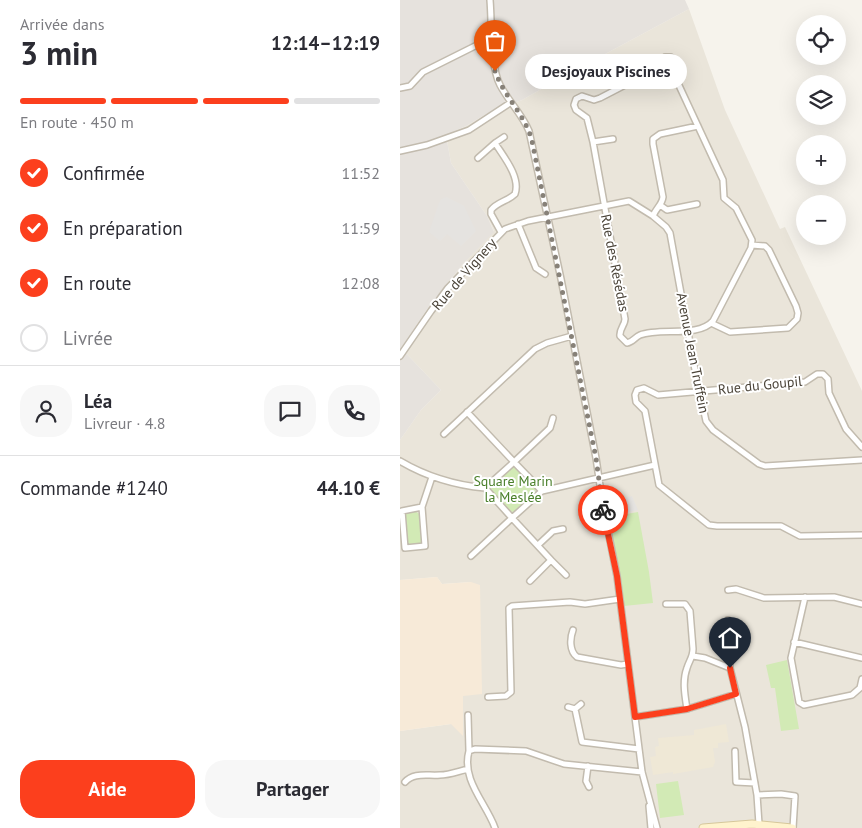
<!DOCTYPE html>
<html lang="fr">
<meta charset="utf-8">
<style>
body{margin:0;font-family:"PT Sans",sans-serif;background:#f7f7f7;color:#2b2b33;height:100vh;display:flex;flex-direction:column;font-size:19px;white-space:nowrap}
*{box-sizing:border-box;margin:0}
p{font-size:16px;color:#7c7c81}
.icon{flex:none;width:28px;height:28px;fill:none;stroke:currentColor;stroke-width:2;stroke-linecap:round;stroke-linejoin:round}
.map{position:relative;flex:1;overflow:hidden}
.details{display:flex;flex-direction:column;background:#fff;width:400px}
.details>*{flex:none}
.tools{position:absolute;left:396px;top:15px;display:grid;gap:10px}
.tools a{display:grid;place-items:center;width:50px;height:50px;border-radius:50%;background:#fff;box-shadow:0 5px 20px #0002;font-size:25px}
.pin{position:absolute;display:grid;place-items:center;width:42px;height:42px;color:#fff;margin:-51px -21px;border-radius:50% 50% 50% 0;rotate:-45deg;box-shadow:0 0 5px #0007}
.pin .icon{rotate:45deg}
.courier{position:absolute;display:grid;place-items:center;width:50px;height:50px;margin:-25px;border:4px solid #fc3f1d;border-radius:50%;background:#fff;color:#222;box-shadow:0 1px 6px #0007}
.bubble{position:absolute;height:35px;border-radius:18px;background:#fff;box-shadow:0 5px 20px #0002;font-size:16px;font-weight:700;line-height:35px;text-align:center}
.overview em{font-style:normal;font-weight:700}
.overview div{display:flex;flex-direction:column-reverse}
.overview{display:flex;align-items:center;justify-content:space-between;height:85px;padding:0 20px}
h1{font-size:32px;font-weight:700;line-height:38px}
.bar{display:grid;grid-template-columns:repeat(4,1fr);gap:8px 5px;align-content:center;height:60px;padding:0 20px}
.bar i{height:6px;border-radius:4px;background:#e1e1e2}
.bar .current{background:#fc3f1d}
.bar p{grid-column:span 4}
.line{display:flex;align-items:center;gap:12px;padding:0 20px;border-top:1px solid #e1e1e2}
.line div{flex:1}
.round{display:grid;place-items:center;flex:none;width:52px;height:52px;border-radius:20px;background:#f7f7f7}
ol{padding:0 20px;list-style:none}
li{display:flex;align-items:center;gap:15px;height:55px}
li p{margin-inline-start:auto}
li .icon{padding:5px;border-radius:50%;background:#fc3f1d;color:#fff;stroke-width:4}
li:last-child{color:#7c7c81}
li i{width:28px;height:28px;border:2px solid #e1e1e2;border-radius:50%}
.cta{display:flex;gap:10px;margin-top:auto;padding:10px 20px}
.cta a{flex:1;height:58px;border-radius:20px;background:#fc3f1d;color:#fff;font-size:20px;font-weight:700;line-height:58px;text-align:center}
.cta a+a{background:#f7f7f7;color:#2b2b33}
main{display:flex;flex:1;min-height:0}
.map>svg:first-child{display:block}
</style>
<main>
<section class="details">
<div class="overview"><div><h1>3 min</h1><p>Arrivée dans</p></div><em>12:14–12:19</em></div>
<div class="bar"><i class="current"></i><i class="current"></i><i class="current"></i><i></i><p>En route · 450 m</p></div>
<ol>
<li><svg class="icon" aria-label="check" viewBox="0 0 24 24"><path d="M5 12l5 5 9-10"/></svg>Confirmée<p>11:52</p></li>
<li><svg class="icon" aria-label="check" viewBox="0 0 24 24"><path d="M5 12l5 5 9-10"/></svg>En préparation<p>11:59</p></li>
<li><svg class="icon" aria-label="check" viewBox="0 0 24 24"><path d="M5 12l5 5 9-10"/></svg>En route<p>12:08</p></li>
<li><i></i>Livrée</li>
</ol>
<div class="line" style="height:90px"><a class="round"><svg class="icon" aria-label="person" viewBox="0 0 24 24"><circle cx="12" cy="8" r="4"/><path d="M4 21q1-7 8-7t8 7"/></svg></a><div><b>Léa</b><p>Livreur · 4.8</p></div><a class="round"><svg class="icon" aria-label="chat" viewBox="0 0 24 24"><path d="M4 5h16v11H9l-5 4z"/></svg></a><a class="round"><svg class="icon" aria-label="phone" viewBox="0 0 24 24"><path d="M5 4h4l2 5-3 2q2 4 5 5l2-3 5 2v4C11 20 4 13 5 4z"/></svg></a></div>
<div class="line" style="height:65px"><div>Commande #1240</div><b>44.10 €</b></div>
<div class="cta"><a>Aide</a><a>Partager</a></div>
</section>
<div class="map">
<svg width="462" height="828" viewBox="0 0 462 828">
<rect width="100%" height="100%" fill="#f6f3ec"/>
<path fill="#eae5da" d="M289,9L325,110L380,229L385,227L462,391V828H0V731L51,724L63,695L82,693L71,582L42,584L37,577L0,580V440L21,410L41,390L1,348L30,305L62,265L94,231L87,216L51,163L46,135L66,126L88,113L122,100L166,75Z"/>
<path fill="#f7ead8" d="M37,577L42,584L71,582L80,585L82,694L63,696V736L51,724L0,731V580Z"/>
<path fill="#e6e2dd" d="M0,0H285L289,9L166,75L122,100L88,113L66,126L46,135L51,163L87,216L94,232L62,265L30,305L1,348L41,390L21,410L0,440Z"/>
<path fill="#efe8d6" d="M326,724L329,742L318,743V748H313L315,762L313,767L273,774V772L253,775L250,757L256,756L255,747L259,746L258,738L294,735V730Z"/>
<path fill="#d2eab5" d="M112,467H116L135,486L136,490C133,498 120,510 112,512L92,493L91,488L93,485Z
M15,511L21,515L24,543L21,546H11L5,540L4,514Z
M238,512L249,572L253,603L224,606L220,573L209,517Z
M387,660L399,729L381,731L375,688H371L366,665Z
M278,781L284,815L260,818L256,784Z"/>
<path fill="#e5e3e0" d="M46,197L64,206L76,231L61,246L47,234L40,241L29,232L39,203L41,199Z
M232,496L238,510L209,516L207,502Z"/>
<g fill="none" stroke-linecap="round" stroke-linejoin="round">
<g stroke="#c2bbae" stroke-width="8">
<path id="street" d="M90,0C92,23 90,66 100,85C109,102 122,114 129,131L161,279L196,458L203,506L217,576L242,772L257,828
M265,57H271L276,61V79L323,180L324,198L336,208L352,240L351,248L313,321C298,338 260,327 240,335C235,337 233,342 227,343L220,336C219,329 225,325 225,319L193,142L187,118L176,110L174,105L176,99L182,96L194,100L200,98L254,70Z
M0,88L10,86L23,72L93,37
M298,126L260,134L253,139V144L263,197C262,205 256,208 253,216L266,227L270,233L294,365L306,421L313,430L359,464L365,466L462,460
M193,142L213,139
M95,143L104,137
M0,151L27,145L69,130L110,103
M78,158L95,143C103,156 121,177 115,194C108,201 97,202 91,210V214L101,232
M260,205L267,210L297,204
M118,224L136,268L145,274
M311,323L330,332L388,328L397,319L398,313L396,306L369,250L365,246L352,245
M0,356L31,311L48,288L105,229L128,221L229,201L253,216
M67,412L114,462L150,428L153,418
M44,434L135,349L147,343L172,336
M462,447L446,429L429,393L428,379L423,374H417L405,382L258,395L244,388L237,390L235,395L236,402L245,411L259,485L309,525L317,526H381L400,536L462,535
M0,461C27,477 54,485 85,488
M114,462L142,491L112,518L85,488Z
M142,491L255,465
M22,507L25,546L5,548L2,511Z
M22,507L32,477
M138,545L153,531L163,529
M71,556L112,518L151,560
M130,581L151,560L166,575
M328,590L336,589L364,598L434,597L462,604
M405,597L391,658L399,702L404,705L452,695L460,688L462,679
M266,604H285L290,611L293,649C293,657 289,661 287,668C282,681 285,696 287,709
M328,620L330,668L345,727L357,795L359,824
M173,630C170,638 169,651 177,657L221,665L227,664
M394,642L462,658
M293,656L305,658L330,668
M88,697L106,696L111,692L109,608L112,606L170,602L185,604L220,599
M168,707L175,709L182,742L239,749
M175,709L181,704
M68,715L69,751L75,749L126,751L164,764L242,772
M235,717L287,709L336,694
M69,751C61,780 86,803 95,828
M335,751L336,782L355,783
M188,766L186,781L189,787
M5,782C14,772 27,776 40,775C49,775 59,771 68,769
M357,795L381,794L395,796L393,828
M249,806L251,828"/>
</g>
<g stroke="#d6c79b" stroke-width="9">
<path id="secondary" d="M303,828L352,824L392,828"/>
</g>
<use href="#street" stroke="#fff" stroke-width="5"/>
<use href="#secondary" stroke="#fff3cd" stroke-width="7"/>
</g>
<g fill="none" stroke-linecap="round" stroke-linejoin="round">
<path stroke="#878178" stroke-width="5" stroke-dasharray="0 9" d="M95,71C104,97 125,114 132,141L196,458L203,510"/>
<path stroke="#fc3f1d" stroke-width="6" d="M203,510L217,576L235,717L287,709L336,694L330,668"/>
</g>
<g text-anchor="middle" stroke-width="4" stroke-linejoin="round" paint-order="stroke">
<g font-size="14" fill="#4b4439" stroke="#fff">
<text transform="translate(215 263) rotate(79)" y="5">Rue des Résédas</text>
<text transform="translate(64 274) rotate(-49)" y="5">Rue de Vignery</text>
<text transform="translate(293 353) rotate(79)" y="5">Avenue Jean Truffein</text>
<text transform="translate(360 385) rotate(-6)" y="5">Rue du Goupil</text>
</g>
<g font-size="14" fill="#4a7f2a" stroke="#fff">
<text x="113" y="486">Square Marin<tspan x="113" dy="16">la Meslée</tspan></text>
</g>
</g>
</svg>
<div class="tools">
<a><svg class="icon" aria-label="locate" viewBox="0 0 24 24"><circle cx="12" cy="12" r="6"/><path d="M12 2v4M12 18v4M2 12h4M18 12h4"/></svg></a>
<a><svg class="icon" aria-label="layers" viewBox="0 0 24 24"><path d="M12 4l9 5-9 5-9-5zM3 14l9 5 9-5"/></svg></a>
<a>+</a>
<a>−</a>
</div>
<div class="pin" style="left:95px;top:71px;background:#ea580c"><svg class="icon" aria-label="bag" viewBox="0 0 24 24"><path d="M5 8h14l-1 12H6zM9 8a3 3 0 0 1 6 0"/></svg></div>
<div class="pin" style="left:330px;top:668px;background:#1f2937"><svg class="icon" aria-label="home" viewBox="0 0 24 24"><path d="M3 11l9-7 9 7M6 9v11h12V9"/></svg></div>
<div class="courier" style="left:203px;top:510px"><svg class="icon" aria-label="bike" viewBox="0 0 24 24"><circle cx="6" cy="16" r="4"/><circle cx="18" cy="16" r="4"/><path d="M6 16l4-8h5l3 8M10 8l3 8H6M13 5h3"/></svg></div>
<div class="bubble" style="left:125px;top:54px;width:162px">Desjoyaux Piscines</div>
</div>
</main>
